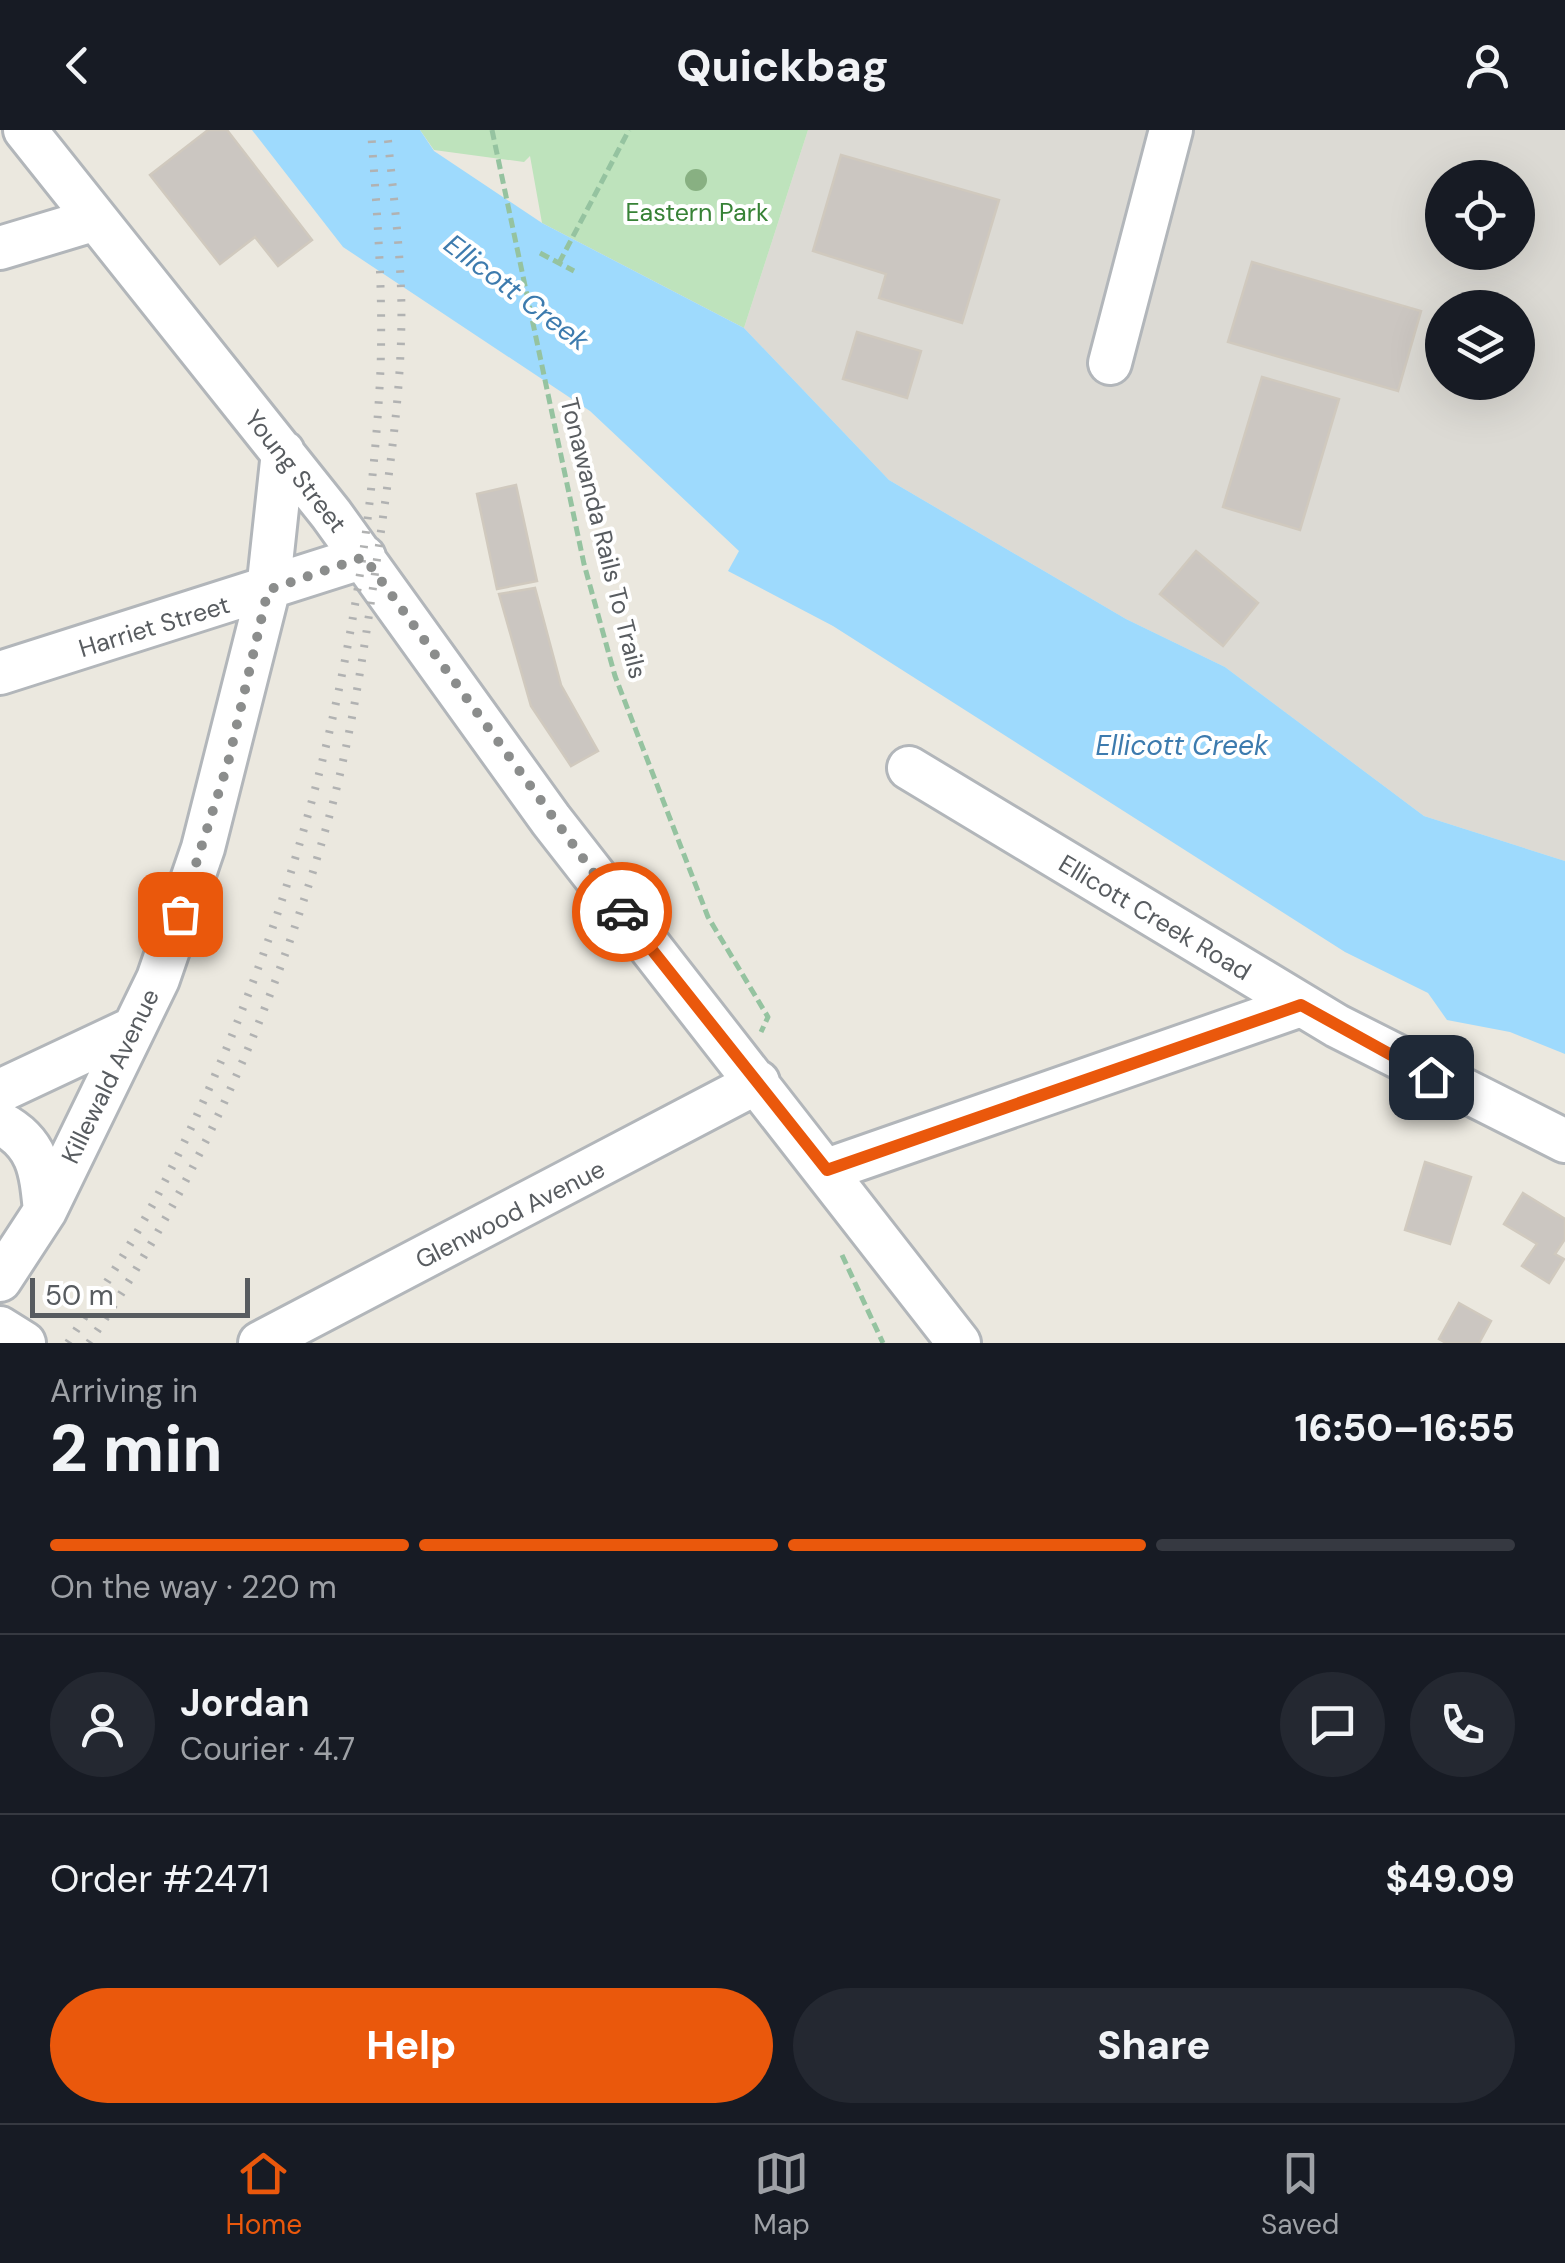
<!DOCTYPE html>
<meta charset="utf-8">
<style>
body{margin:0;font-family:"DM Sans",sans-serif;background:#242831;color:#f1f3f6;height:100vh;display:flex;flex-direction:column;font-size:38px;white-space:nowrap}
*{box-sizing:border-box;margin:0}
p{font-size:32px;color:#9ea1a6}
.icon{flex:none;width:55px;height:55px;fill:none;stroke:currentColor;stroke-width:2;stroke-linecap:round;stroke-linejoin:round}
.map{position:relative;height:1213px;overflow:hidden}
.sheet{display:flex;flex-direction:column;background:#171b24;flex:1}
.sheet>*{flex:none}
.fabs{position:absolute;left:1425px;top:30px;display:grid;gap:20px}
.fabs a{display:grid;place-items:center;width:110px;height:110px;border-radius:50%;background:#171b24;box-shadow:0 10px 40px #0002;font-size:50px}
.scale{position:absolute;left:30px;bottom:25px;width:220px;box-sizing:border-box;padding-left:10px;border:5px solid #585c60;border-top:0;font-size:28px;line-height:35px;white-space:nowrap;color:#585c60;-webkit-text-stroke:8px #fff;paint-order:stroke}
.pin{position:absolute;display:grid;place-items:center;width:85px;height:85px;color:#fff;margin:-42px;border-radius:20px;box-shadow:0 5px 15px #0006}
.courier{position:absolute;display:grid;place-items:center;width:100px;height:100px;margin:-50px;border:8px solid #ea580c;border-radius:50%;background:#fff;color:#222;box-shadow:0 2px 12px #0007}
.headline em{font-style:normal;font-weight:800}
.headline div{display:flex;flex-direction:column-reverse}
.headline{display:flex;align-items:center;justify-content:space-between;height:170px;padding:0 50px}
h1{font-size:65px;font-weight:800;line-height:75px}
.bar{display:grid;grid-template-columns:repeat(4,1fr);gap:15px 10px;align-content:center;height:120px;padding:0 50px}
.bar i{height:12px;border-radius:8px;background:#363941}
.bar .on{background:#ea580c}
.bar p{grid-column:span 4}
.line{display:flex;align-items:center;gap:25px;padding:0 50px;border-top:2px solid #363941}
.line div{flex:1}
.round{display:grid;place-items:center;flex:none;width:105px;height:105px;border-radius:52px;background:#242831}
.action{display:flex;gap:20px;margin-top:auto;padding:20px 50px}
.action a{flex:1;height:115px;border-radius:60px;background:#ea580c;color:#fff;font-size:40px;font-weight:800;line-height:115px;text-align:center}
.action a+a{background:#242831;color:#f1f3f6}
header{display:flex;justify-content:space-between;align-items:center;height:130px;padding:0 50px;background:#171b24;font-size:45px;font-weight:800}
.menu{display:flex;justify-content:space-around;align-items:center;height:140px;border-top:2px solid #363941;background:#171b24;font-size:28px;color:#9ea1a6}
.menu a{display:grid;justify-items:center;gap:5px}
.menu .on{color:#ea580c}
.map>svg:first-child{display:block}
</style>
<header><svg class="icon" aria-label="back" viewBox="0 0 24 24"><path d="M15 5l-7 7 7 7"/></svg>Quickbag<svg class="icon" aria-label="person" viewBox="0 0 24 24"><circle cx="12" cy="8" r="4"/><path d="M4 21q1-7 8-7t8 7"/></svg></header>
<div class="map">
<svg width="1565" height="1213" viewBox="0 0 1565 1213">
<rect width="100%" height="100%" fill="#ebe8df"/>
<path fill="#dcdad4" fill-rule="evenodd" d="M808,0H1565V731L1424,686L1225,537L1126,489L889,350L744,198ZM1442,48H1518V122H1442ZM1442,178H1518V252H1442Z"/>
<path fill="#bee3bc" d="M420,0H808L744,198L542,93L530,26L524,32L434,20Z"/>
<path fill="#9edafd" d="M252,0H420L434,21L542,93L744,198L889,350L1126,489L1225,537L1424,686L1565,731V924L1510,902L1447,890L1428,863L1345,822L833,496L728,441L739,421L590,281L343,117Z"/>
<path fill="#cbc6c1" stroke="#d0c9be" stroke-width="2.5" d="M208,0H227L312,110L278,136L255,107L220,134L150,45Z
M841,25L999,70L962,193L879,168L886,144L813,121Z
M1252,132L1421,181L1398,261L1228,212Z
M857,202L921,221L907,268L843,249Z
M1262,247L1339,269L1300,400L1223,377Z
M516,355L537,451L497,459L477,364Z
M1196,421L1258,473L1223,516L1160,464Z
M535,458L561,555L598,621L571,636L531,576L499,464Z
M1425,1032L1471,1047L1450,1114L1405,1100Z
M1523,1063L1565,1089V1109L1555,1124L1564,1129L1549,1153L1522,1136L1537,1114L1504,1094Z
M1459,1173L1491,1191L1479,1213H1446L1439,1209Z"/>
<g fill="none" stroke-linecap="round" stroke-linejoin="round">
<g stroke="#b2b6ba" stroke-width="48">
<path id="minor" d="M25,0L331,384L551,690L959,1213
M0,118L93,90
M1110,233L1171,0
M0,543L364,427
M909,638L1337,896L1565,1011
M0,961L132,899
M0,993C39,1013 41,1041 45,1081
M827,1040L1301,875
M0,1150L45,1081L158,849L203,718L268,461L283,322
M0,1198L24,1213
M260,1213L758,952"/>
</g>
<path stroke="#95c3a0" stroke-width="5" stroke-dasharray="10 5" stroke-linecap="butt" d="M492,0L584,434L615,546L708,787L768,887L761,902
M540,123L574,141
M559,133L629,0
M842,1125L883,1213"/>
<use href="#minor" stroke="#fff" stroke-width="42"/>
<path stroke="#b1b2b2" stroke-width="8" stroke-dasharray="2.5 12" stroke-linecap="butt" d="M68,1213C103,1158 140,1102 169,1043C293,797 365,526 380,250C384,166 377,83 371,0
M89,1213C196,1055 276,875 328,691C353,602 366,507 379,415C391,331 404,244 401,159C399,106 392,53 387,0"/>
</g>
<circle fill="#88b082" cx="696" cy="50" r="11"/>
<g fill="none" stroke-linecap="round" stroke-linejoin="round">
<path stroke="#8b8d8c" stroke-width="10" stroke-dasharray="0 18" d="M180,784L228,633L268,460L364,427L622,782"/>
<path stroke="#ea580c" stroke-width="12" d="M622,782L827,1040L1301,875L1431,947"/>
</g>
<g text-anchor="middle" stroke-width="8" stroke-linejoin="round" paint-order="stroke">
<g font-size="25" fill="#378236" stroke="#fff">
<text x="697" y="91">Eastern Park</text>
</g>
<g font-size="25" fill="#585c60" stroke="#fff">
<text transform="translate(296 341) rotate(52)" y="9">Young Street</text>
<text transform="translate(604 408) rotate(76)" y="9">Tonawanda Rails To Trails</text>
<text transform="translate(154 496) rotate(-17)" y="9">Harriet Street</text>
<text transform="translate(1155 787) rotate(31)" y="9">Ellicott Creek Road</text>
<text transform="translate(110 946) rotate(-64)" y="9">Killewald Avenue</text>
<text transform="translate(510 1084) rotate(-27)" y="9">Glenwood Avenue</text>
</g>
<g font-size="28" font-style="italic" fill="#3d7bae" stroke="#fff">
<text transform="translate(517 162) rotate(37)" y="10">Ellicott Creek</text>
<text x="1182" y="625">Ellicott Creek</text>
</g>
</g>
</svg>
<div class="fabs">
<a><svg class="icon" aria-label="locate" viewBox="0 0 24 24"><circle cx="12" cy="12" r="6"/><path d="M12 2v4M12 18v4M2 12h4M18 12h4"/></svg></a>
<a><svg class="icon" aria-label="layers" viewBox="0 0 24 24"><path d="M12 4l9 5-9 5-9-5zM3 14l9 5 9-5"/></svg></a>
</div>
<div class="scale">50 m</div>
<div class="pin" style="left:180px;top:784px;background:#ea580c"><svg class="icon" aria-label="bag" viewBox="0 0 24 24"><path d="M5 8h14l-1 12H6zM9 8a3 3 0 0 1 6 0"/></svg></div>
<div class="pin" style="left:1431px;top:947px;background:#1f2937"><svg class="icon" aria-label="home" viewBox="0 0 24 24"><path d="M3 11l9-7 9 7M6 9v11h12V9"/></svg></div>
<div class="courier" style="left:622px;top:782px"><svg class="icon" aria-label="car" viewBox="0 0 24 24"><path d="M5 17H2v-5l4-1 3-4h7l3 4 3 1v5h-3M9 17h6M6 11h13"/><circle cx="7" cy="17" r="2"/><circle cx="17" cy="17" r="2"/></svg></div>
</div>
<section class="sheet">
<div class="headline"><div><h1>2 min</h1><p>Arriving in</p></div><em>16:50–16:55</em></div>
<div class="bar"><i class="on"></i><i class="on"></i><i class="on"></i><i></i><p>On the way · 220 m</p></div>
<div class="line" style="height:180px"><a class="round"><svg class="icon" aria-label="person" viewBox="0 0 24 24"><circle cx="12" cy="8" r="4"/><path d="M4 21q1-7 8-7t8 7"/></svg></a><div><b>Jordan</b><p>Courier · 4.7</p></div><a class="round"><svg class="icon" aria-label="chat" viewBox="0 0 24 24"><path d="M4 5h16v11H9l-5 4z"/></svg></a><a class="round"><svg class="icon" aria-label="phone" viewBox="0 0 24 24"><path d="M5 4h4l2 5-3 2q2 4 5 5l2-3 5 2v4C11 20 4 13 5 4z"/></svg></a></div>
<div class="line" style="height:130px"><div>Order #2471</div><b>$49.09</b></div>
<div class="action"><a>Help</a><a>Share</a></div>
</section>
<nav class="menu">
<a class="on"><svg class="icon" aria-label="home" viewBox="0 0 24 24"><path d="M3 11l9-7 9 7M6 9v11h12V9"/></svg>Home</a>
<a><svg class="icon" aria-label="map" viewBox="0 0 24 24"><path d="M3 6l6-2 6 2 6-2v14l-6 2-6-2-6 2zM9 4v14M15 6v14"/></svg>Map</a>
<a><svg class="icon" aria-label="saved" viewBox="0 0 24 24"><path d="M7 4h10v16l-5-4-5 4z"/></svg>Saved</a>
</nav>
